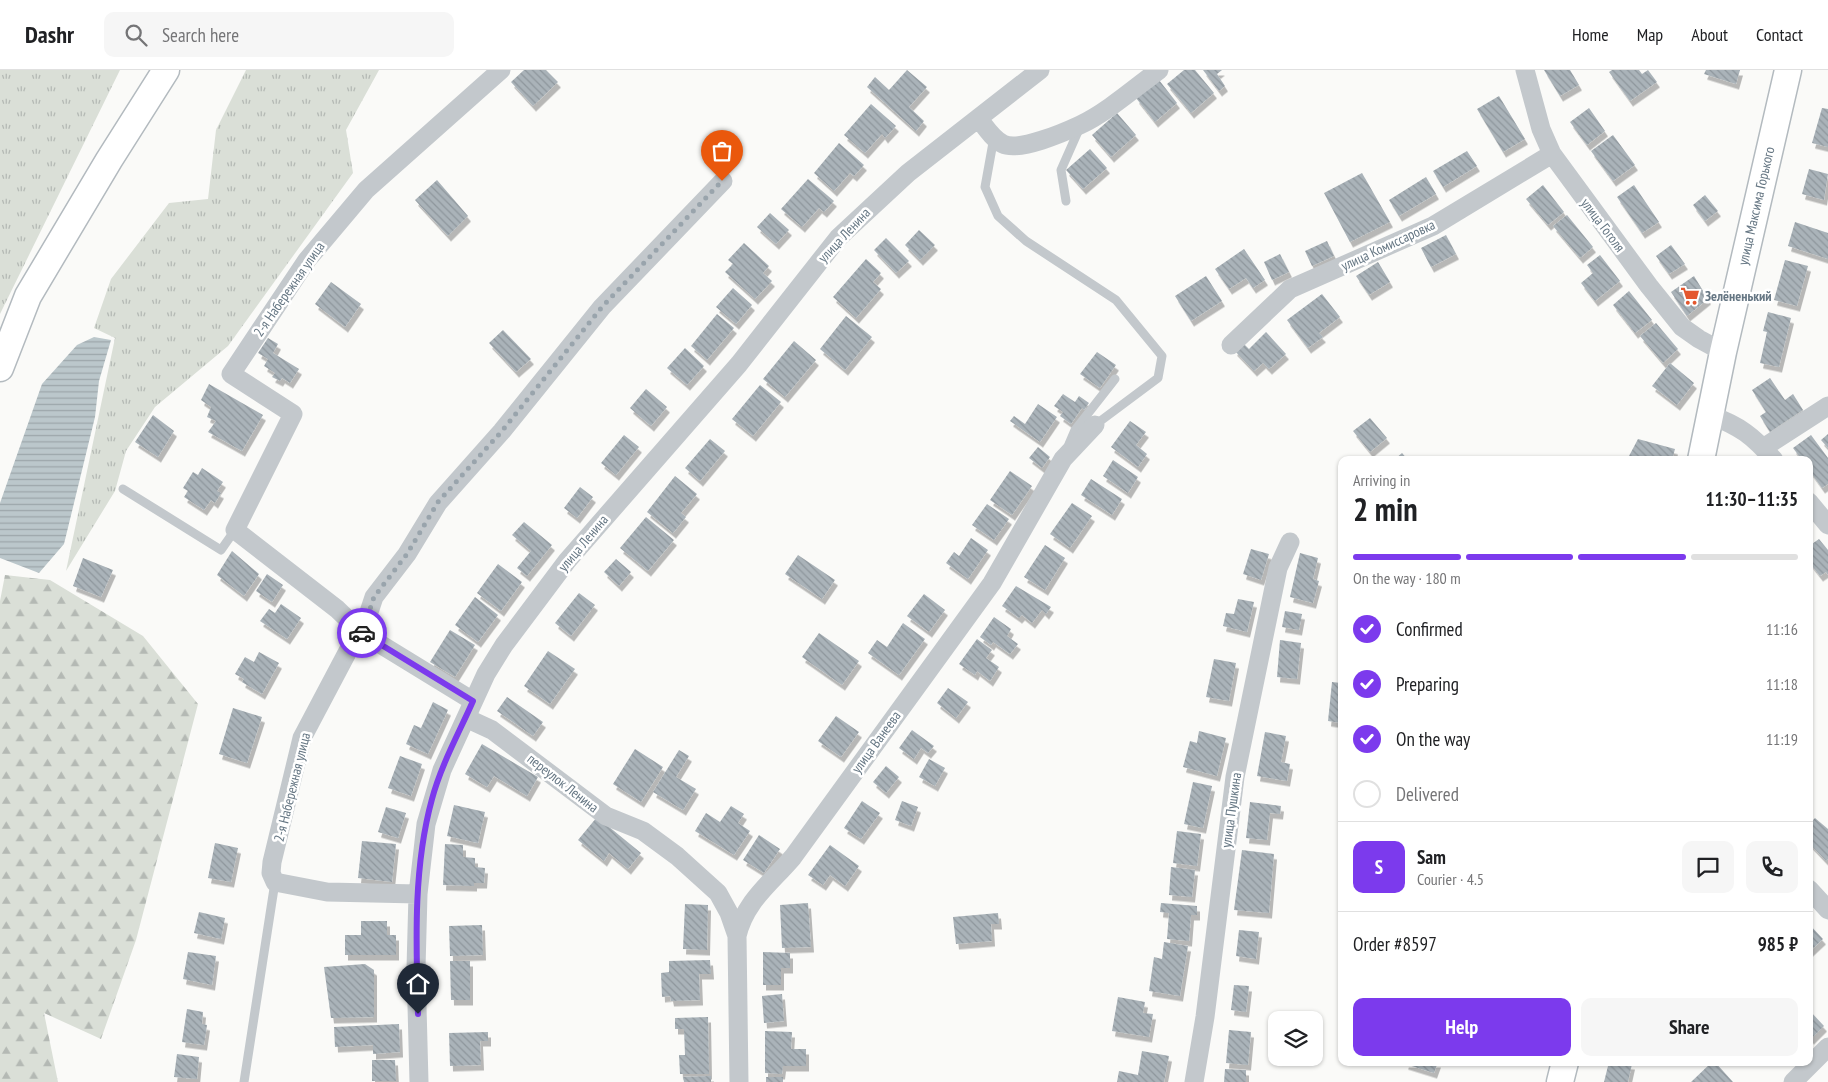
<!DOCTYPE html>
<meta charset="utf-8">
<style>
body{margin:0;font-family:"PT Sans Narrow",sans-serif;background:#f6f6f6;color:#202124;height:100vh;display:flex;flex-direction:column;font-size:19px;white-space:nowrap}
*{box-sizing:border-box;margin:0}
p{font-size:16px;color:#757577}
.icon{flex:none;width:28px;height:28px;fill:none;stroke:currentColor;stroke-width:2;stroke-linecap:round;stroke-linejoin:round}
.map{position:relative;flex:1;overflow:hidden}
.details{position:absolute;left:1338px;top:386px;width:475px;height:610px;display:flex;flex-direction:column;background:#fff;border-radius:10px;box-shadow:0 1px 4px #0004}
.details>*{flex:none}
.buttons{position:absolute;left:1268px;top:941px;display:grid;gap:10px}
.buttons a{display:grid;place-items:center;width:55px;height:55px;border-radius:10px;background:#fff;box-shadow:0 1px 4px #0004;font-size:25px}
.pin{position:absolute;display:grid;place-items:center;width:42px;height:42px;color:#fff;margin:-51px -21px;border-radius:50% 50% 50% 0;rotate:-45deg;box-shadow:0 0 5px #0007}
.pin .icon{rotate:45deg}
.courier{position:absolute;display:grid;place-items:center;width:50px;height:50px;margin:-25px;border:4px solid #7c3aed;border-radius:50%;background:#fff;color:#222;box-shadow:0 1px 6px #0007}
.overview em{font-style:normal;font-weight:700}
.overview div{display:flex;flex-direction:column-reverse}
.overview{display:flex;align-items:center;justify-content:space-between;height:85px;padding:0 15px}
h1{font-size:32px;font-weight:700;line-height:38px}
.bar{display:grid;grid-template-columns:repeat(4,1fr);gap:8px 5px;align-content:center;height:60px;padding:0 15px}
.bar i{height:6px;border-radius:4px;background:#e0e0e0}
.bar .selected{background:#7c3aed}
.bar p{grid-column:span 4}
.line{display:flex;align-items:center;gap:12px;padding:0 15px;border-top:1px solid #e0e0e0}
.line div{flex:1}
.round{display:grid;place-items:center;flex:none;width:52px;height:52px;border-radius:10px;background:#f6f6f6}
ol{padding:0 15px;list-style:none}
li{display:flex;align-items:center;gap:15px;height:55px}
li p{margin-inline-start:auto}
li .icon{padding:5px;border-radius:50%;background:#7c3aed;color:#fff;stroke-width:4}
li:last-child{color:#757577}
li i{width:28px;height:28px;border:2px solid #e0e0e0;border-radius:50%}
.button{display:flex;gap:10px;margin-top:auto;padding:10px 15px}
.button a{flex:1;height:58px;border-radius:10px;background:#7c3aed;color:#fff;font-size:20px;font-weight:700;line-height:58px;text-align:center}
.button a+a{background:#f6f6f6;color:#202124}
header{display:flex;align-items:center;gap:30px;box-sizing:border-box;height:70px;padding:0 25px;background:#fff;border-bottom:1px solid #e0e0e0}
header strong{font-size:24px}
nav{display:flex;gap:28px;margin-inline-start:auto;font-size:18px}
.search{width:350px;height:45px;background:#f6f6f6;display:flex;align-items:center;gap:12px;box-sizing:border-box;padding:0 18px;border-radius:10px;color:#757577;font-size:19px}
.map>svg:first-child{display:block}
</style>
<header>
<strong>Dashr</strong>
<div class="search"><svg class="icon" aria-label="search" viewBox="0 0 24 24"><circle cx="10" cy="10" r="6"/><path d="M15 15l6 6"/></svg>Search here</div>
<nav><a>Home</a><a>Map</a><a>About</a><a>Contact</a></nav>
</header>
<div class="map">
<svg width="1828" height="1012" viewBox="0 0 1828 1012">
<defs>
<pattern id="grass-tufts" width="24" height="20" patternUnits="userSpaceOnUse" patternTransform="scale(1.25)"><rect width="24" height="20" fill="#dadfd7"/><path d="M3 7l-1-3M5 7V3M7 7l1-3M15 17l-1-3M17 17v-4M19 17l1-3" fill="none" stroke="#b4b9b4"/></pattern>
<pattern id="forest-firs" width="22" height="20" patternUnits="userSpaceOnUse" patternTransform="scale(1.25)"><rect width="22" height="20" fill="#dadfd7"/><path d="M5 1l3.5 6h-7zM16 11l3.5 6h-7z" fill="#b4b9b4"/></pattern>
<pattern id="water-rules" width="6" height="5" patternUnits="userSpaceOnUse" patternTransform="scale(1.25)"><rect width="6" height="5" fill="#bbc7cb"/><path d="M0 2.5h6" fill="none" stroke="#9ca6aa"/></pattern>
<pattern id="building-back-hatch" width="6" height="6" patternUnits="userSpaceOnUse" patternTransform="scale(1.25)"><rect width="6" height="6" fill="#aab3b9"/><path d="M-1 5l2 2M0 0l6 6M5-1l2 2" fill="none" stroke="#8e969c"/></pattern>
<filter id="shadow"><feDropShadow dx="3" dy="5.5" stdDeviation="0" flood-color="#0004"/></filter>
</defs>
<rect width="100%" height="100%" fill="#fafaf8"/>
<path fill="url(#grass-tufts)" d="M0,0H120L0,244Z
M246,0H379L346,60L353,103L228,276L155,337L126,381L115,421L66,501L115,268L94,258L111,209L169,133L208,129L216,60Z"/>
<path fill="url(#forest-firs)" d="M5,505L50,510L143,566L198,634L136,870L101,969L44,943L58,1012H0V531Z"/>
<path fill="url(#water-rules)" d="M94,267L111,270L99,311L95,347L64,474L39,503L0,488V433L42,314L77,275Z"/>
<path fill="url(#building-back-hatch)" filter="url(#shadow)" d="M524,0H546L558,12L533,36L511,12Z
M907,0L927,17L909,37L924,51L916,61L867,17L875,7L889,20Z
M1184,0H1195L1214,23L1191,43L1167,14Z
M1203,0H1222L1217,4L1225,16L1219,21Z
M1544,0H1570L1579,15L1560,26Z
M1612,0H1639L1642,4L1648,0L1657,12L1630,31L1609,2Z
M1706,0H1740L1736,14L1704,4Z
M1159,10L1177,33L1155,52L1136,28Z
M1499,26L1525,69L1503,82L1477,39Z
M871,34L896,56L885,68L882,64L865,83L844,65Z
M1589,38L1605,61L1587,75L1570,52Z
M1822,38L1828,39V77L1812,73Z
M1117,43L1136,65L1111,87L1092,65Z
M1613,65L1635,95L1613,111L1591,81Z
M839,73L864,95L854,106L850,103L834,121L814,103Z
M1090,79L1107,98L1083,119L1066,100Z
M1467,81L1477,96L1443,117L1433,101Z
M1809,99L1828,104L1824,130L1802,124Z
M1362,103L1390,152L1350,172L1324,123Z
M1426,107L1436,124L1399,146L1389,130Z
M808,109L834,131L824,142L819,138L802,157L781,139Z
M437,110L468,146L448,166L415,130Z
M1543,115L1564,142L1548,155L1526,129Z
M1634,115L1659,152L1642,163L1617,127Z
M1705,125L1718,141L1705,151L1693,135Z
M770,143L789,160L776,174L757,157Z
M1567,145L1593,177L1580,188L1553,156Z
M1795,152L1828,163V189L1788,176Z
M919,160L935,175L920,190L905,175Z
M1446,165L1456,184L1431,197L1421,178Z
M886,168L909,191L896,203L874,180Z
M1327,171L1334,186L1312,196L1305,181Z
M744,173L769,196L763,203L772,211L755,229L725,202L733,194L728,190Z
M1671,175L1685,194L1669,204L1656,186Z
M1244,179L1265,210L1253,218L1246,208L1229,219L1215,199Z
M1280,184L1289,202L1272,210L1264,192Z
M1600,185L1620,211L1595,231L1581,213L1593,203L1587,195Z
M866,189L881,203L873,212L881,219L856,248L833,227Z
M1785,190L1808,196L1797,236L1774,230Z
M1378,192L1390,212L1369,225L1356,206Z
M1206,206L1222,231L1191,251L1175,226Z
M1694,206L1708,229L1687,246L1671,222Z
M331,212L361,234L345,257L315,234Z
M733,218L752,235L736,254L716,237Z
M1629,221L1652,250L1635,263L1613,235Z
M1322,224L1340,247L1319,263L1323,267L1308,278L1287,250Z
M1768,242L1791,248L1779,297L1760,293L1767,262L1763,261Z
M717,244L734,258L707,290L691,276Z
M846,246L872,267L845,300L820,279Z
M1656,253L1678,279L1663,293L1640,266Z
M503,260L531,289L516,302L489,273Z
M1266,262L1286,284L1269,299L1263,293L1254,301L1234,280L1242,272L1249,279Z
M268,268L278,274L273,283L299,299L290,313L282,308L280,311L272,307L275,303L264,296L268,289L258,283Z
M794,271L816,290L785,327L763,309Z
M685,278L704,296L687,315L667,298Z
M1097,282L1116,295L1100,318L1080,304Z
M1670,293L1694,313L1677,335L1652,316Z
M1770,308L1785,330L1793,324L1803,340L1770,362L1760,346L1766,342L1752,320Z
M209,314L263,345L242,381L208,362L216,351L207,347L211,337L201,330Z
M760,315L781,332L753,366L732,349Z
M646,319L667,337L651,356L630,338Z
M1063,324L1075,332L1079,326L1089,333L1084,340L1082,338L1071,354L1060,346L1063,342L1054,336Z
M1038,334L1057,347L1040,372L1010,351L1014,346L1025,354Z
M153,345L174,361L158,387L135,372Z
M1370,348L1387,368L1370,382L1353,361Z
M1130,351L1146,362L1136,375L1147,384L1138,397L1111,377Z
M1828,364V378L1821,370Z
M624,365L639,377L616,405L601,393Z
M1811,365L1828,388V414L1822,418L1809,400V390H1802L1793,378Z
M710,369L725,381L700,411L685,398Z
M1638,369L1675,379L1672,390H1638L1629,386Z
M1038,377L1050,387L1042,398L1029,388Z
M1402,383L1408,390H1394Z
M1113,390L1138,407L1128,423L1103,406Z
M202,398L223,412L217,421L221,423L215,433L211,430L204,440L184,427L188,421L183,418L193,402L198,405Z
M1010,401L1032,416L1012,445L990,430Z
M675,406L697,424L681,443L686,447L673,463L647,442Z
M1091,409L1122,429L1112,445L1081,425Z
M580,417L593,427L577,448L564,438Z
M1072,433L1092,446L1070,478L1050,464Z
M987,434L1009,449L994,470L972,455Z
M646,447L674,470L648,501L620,478Z
M524,452L552,475L527,506L517,498L531,481L512,465Z
M971,468L988,480L968,509L946,493L954,482L959,486Z
M1819,469L1828,480V505L1826,502L1820,506L1809,492V476Z
M1045,475L1065,488L1045,520L1024,507Z
M1251,479L1269,484L1261,510L1243,504Z
M232,481L259,504L244,526L217,505Z
M1300,483L1318,488L1313,509L1319,511L1313,533L1290,527Z
M798,485L835,510L822,529L785,504Z
M83,488L113,500L101,527L73,516Z
M616,489L631,502L619,516L604,502Z
M498,494L522,512L501,541L477,523Z
M267,504L283,515L272,532L256,521Z
M1016,516L1051,537L1046,544L1042,540L1032,553L1022,545L1019,548L1002,536Z
M579,523L595,535L571,566L555,553Z
M924,524L945,540L929,562L907,546Z
M475,527L498,545L478,572L455,555Z
M1238,529L1254,532L1247,562L1223,556L1226,543L1234,544Z
M281,534L301,548L287,569L260,551L269,539L275,543Z
M1285,541L1302,544L1299,560L1282,557Z
M994,547L1011,559L1007,566L1018,574L1010,584L993,572L991,575L980,567Z
M903,553L925,569L899,605L868,583L877,570L887,577Z
M450,560L475,575L455,607L430,592Z
M819,563L859,591L842,615L802,587Z
M977,569L992,580L986,588L999,597L990,611L977,601L975,605L959,594Z
M1280,570L1301,573L1297,609L1277,607Z
M548,581L575,599L550,634L524,616Z
M259,582L279,593L262,624L242,612L244,609L235,604L245,587L254,592Z
M1214,589L1236,593L1229,631L1206,627Z
M1332,612L1341,613V653L1328,651Z
M948,618L968,632L956,648L937,633Z
M507,627L543,652L533,666L497,641Z
M433,632L448,640L428,684L406,674L414,655L421,658Z
M233,638L262,647L247,693L219,684Z
M836,646L859,662L841,687L818,671Z
M912,660L934,676L928,683L921,678L914,689L899,678Z
M1199,661L1226,668L1217,706L1183,697L1190,671L1197,673Z
M1265,662L1286,666L1281,692L1290,694L1287,711L1257,706Z
M482,674L538,707L527,726L494,706L487,717L465,704Z
M635,679L663,697L641,732L613,714Z
M679,680L689,686L676,707L696,719L683,740L653,722Z
M400,686L422,694L411,726L388,718Z
M929,689L945,698L935,716L919,707Z
M886,696L899,707L886,723L873,712Z
M1193,712L1212,716L1203,758L1184,754Z
M862,731L880,743L861,769L844,758Z
M902,731L918,737L911,756L895,750Z
M1250,732L1281,736L1280,744L1270,743L1267,770L1246,768Z
M454,735L485,742L478,773L447,766Z
M731,736L744,744L738,753L750,761L734,785L695,761L706,743L720,752Z
M386,737L406,743L398,768L378,762Z
M597,747L641,783L628,799L609,783L604,791L578,770Z
M1815,748L1828,759V789L1826,791L1809,773V754Z
M1177,761L1201,764L1197,796L1173,793Z
M759,765L780,779L764,803L743,790Z
M362,771L396,774L392,812L358,808Z
M215,773L238,778L231,812L208,808Z
M445,774L463,775V787L475,788V797L485,798L484,813H474V816L443,815Z
M830,775L859,796L845,816L830,805L823,815L808,805Z
M1242,780L1274,784L1269,843L1234,840Z
M1171,797L1195,800L1192,827L1169,825Z
M808,833L811,877L782,878L780,835Z
M1161,833L1197,836V845H1191L1189,871L1167,869L1169,843L1160,842Z
M685,834L708,835L707,880L683,879Z
M199,842L225,848L221,869L194,863Z
M998,843L999,854H991L992,871L956,874L953,847Z
M361,851H387V865H396V885H345V865H361Z
M1809,854L1823,869L1810,881L1809,879Z
M482,855L483,885L450,886L449,856Z
M1239,860L1259,862L1256,889L1236,886Z
M1164,872L1188,876L1180,926L1149,921L1154,887L1162,889Z
M188,882L216,886L212,915L183,909Z
M763,882L790,883V898H781V915H763Z
M710,890L711,904H699L700,930L671,931L670,926L662,927L661,903L669,902V891Z
M450,891H470V930H451Z
M365,894L374,900V947L331,948L324,897Z
M1234,915L1249,916L1246,942L1231,940Z
M782,924L784,951L764,953L762,926Z
M1118,927L1145,932L1143,943L1153,944L1149,967L1112,961Z
M187,939L203,942L202,954L207,955L204,975L182,972Z
M1809,940L1824,956L1811,969L1809,967Z
M708,947L709,1004H680L679,985H685L684,959H675V948Z
M399,954L400,982L373,984V975L335,977L334,957Z
M1229,960L1251,962L1248,995L1226,993Z
M765,961L792,962L791,979H806V996H783L782,1004L765,1003Z
M488,962V971H480L481,995L450,996L449,963Z
M1142,981L1169,986L1164,1012H1117L1119,1001L1138,1005Z
M177,984L199,987L197,1009L174,1007Z
M372,990H395L396,1011H372Z
M1406,992H1438L1434,1003L1405,994Z
M1609,992L1632,994L1628,1012H1604Z
M1712,992H1715L1733,1012H1691Z
M1225,999L1246,1000V1012H1224Z
M711,1006V1012H684L683,1007Z
M766,1007H783V1012H766Z"/>
<g fill="none" stroke-linecap="round" stroke-linejoin="round">
<g stroke="#b3babf" stroke-width="29">
<path id="secondary" d="M0,298L28,226L109,90L166,0
M1701,390L1723,282L1788,0
M1560,1012L1565,992"/>
</g>
<path stroke="#c3c8cc" stroke-width="9" d="M994,67L985,117L998,146L1026,171L1116,230L1162,286L1158,308L1095,355
M1066,131L1061,100L1080,57
M1069,374L1075,360L1115,309
M123,419L221,480L235,460
M244,1012L275,812"/>
<path stroke="#c3c8cc" stroke-width="19" d="M1525,0L1541,59L1552,84L1649,216L1682,257L1699,269L1723,282
M979,49C986,58 993,69 1003,74C1019,82 1065,62 1080,55C1106,43 1136,17 1159,0
M1231,275L1290,219L1433,156L1552,84
M1710,345C1740,356 1753,366 1774,390
M1763,378L1828,336
M1809,432L1828,455
M473,631L362,563L337,539L235,460L293,344L231,304L307,190L366,120L501,0
M466,648L492,660L606,746L643,761L677,786L718,823L729,843L737,866
M1809,819L1828,840
M418,824L327,822L275,812L271,803L272,792L302,668L348,581L362,563L374,527L407,484L438,433L502,361L602,237L723,111
M419,1012L416,898L418,824L426,754L442,700L486,604L504,575L567,491L739,294L838,168L908,103L1040,0
M739,1012L737,866C745,831 771,813 793,787L992,513L1063,389L1095,355
M1194,1012L1205,947L1235,707L1278,498L1290,472
M1793,1012L1828,977"/>
<use href="#secondary" stroke="#fff" stroke-width="26"/>
</g>
<g fill="none" stroke-linecap="round" stroke-linejoin="round">
<path stroke="#99a4ac" stroke-width="5" stroke-dasharray="0 9" d="M362,563L374,527L407,484L438,432L502,361L602,237L722,111"/>
<path stroke="#7c3aed" stroke-width="6" d="M362,563L473,631C459,663 441,695 432,729C413,798 416,873 418,944"/>
</g>
<defs>
<g id="supermarket-bare" transform="scale(1.5)"><path d="M-6-5.5h2.5l.6 2H6L4.5 2H-2.5L-4.4-4H-6ZM-1.5 3.2a1.3 1.3 0 1 0 .1 0ZM3 3.2a1.3 1.3 0 1 0 .1 0Z" fill="#e4572e" stroke="#fff" stroke-width="2.5" paint-order="stroke"/></g>
</defs>
<g fill-rule="evenodd">
<use href="#supermarket-bare" x="1690" y="226"/>
</g>
<g text-anchor="middle" stroke-width="5" stroke-linejoin="round" paint-order="stroke">
<g font-size="14" fill="#657683" stroke="#fff">
<text transform="translate(1756 136) rotate(-77)" y="5">улица Максима Горького</text>
<text transform="translate(1603 155) rotate(53)" y="5">улица Гоголя</text>
<text transform="translate(844 165) rotate(-47)" y="5">улица Ленина</text>
<text transform="translate(1388 175) rotate(-25)" y="5">улица Комиссаровка</text>
<text transform="translate(289 219) rotate(-55)" y="5">2-я Набережная улица</text>
<text transform="translate(583 473) rotate(-50)" y="5">улица Ленина</text>
<text transform="translate(876 672) rotate(-54)" y="5">улица Ванеева</text>
<text transform="translate(563 713) rotate(38)" y="5">переулок Ленина</text>
<text transform="translate(292 717) rotate(-76)" y="5">2-я Набережная улица</text>
<text transform="translate(1231 740) rotate(-82)" y="5">улица Пушкина</text>
</g>
<g font-size="14" font-weight="bold" fill="#657683" stroke="#fff" text-anchor="start">
<text x="1705" y="231">Зелёненький</text>
</g>
</g>
</svg>
<div class="buttons">
<a><svg class="icon" aria-label="layers" viewBox="0 0 24 24"><path d="M12 4l9 5-9 5-9-5zM3 14l9 5 9-5"/></svg></a>
</div>
<div class="pin" style="left:722px;top:111px;background:#ea580c"><svg class="icon" aria-label="bag" viewBox="0 0 24 24"><path d="M5 8h14l-1 12H6zM9 8a3 3 0 0 1 6 0"/></svg></div>
<div class="pin" style="left:418px;top:944px;background:#1f2937"><svg class="icon" aria-label="home" viewBox="0 0 24 24"><path d="M3 11l9-7 9 7M6 9v11h12V9"/></svg></div>
<div class="courier" style="left:362px;top:563px"><svg class="icon" aria-label="car" viewBox="0 0 24 24"><path d="M5 17H2v-5l4-1 3-4h7l3 4 3 1v5h-3M9 17h6M6 11h13"/><circle cx="7" cy="17" r="2"/><circle cx="17" cy="17" r="2"/></svg></div>
<section class="details">
<div class="overview"><div><h1>2 min</h1><p>Arriving in</p></div><em>11:30–11:35</em></div>
<div class="bar"><i class="selected"></i><i class="selected"></i><i class="selected"></i><i></i><p>On the way · 180 m</p></div>
<ol>
<li><svg class="icon" aria-label="check" viewBox="0 0 24 24"><path d="M5 12l5 5 9-10"/></svg>Confirmed<p>11:16</p></li>
<li><svg class="icon" aria-label="check" viewBox="0 0 24 24"><path d="M5 12l5 5 9-10"/></svg>Preparing<p>11:18</p></li>
<li><svg class="icon" aria-label="check" viewBox="0 0 24 24"><path d="M5 12l5 5 9-10"/></svg>On the way<p>11:19</p></li>
<li><i></i>Delivered</li>
</ol>
<div class="line" style="height:90px"><b class="round" style="background:#7c3aed;color:#fff">S</b><div><b>Sam</b><p>Courier · 4.5</p></div><a class="round"><svg class="icon" aria-label="chat" viewBox="0 0 24 24"><path d="M4 5h16v11H9l-5 4z"/></svg></a><a class="round"><svg class="icon" aria-label="phone" viewBox="0 0 24 24"><path d="M5 4h4l2 5-3 2q2 4 5 5l2-3 5 2v4C11 20 4 13 5 4z"/></svg></a></div>
<div class="line" style="height:65px"><div>Order #8597</div><b>985 ₽</b></div>
<div class="button"><a>Help</a><a>Share</a></div>
</section>
</div>
